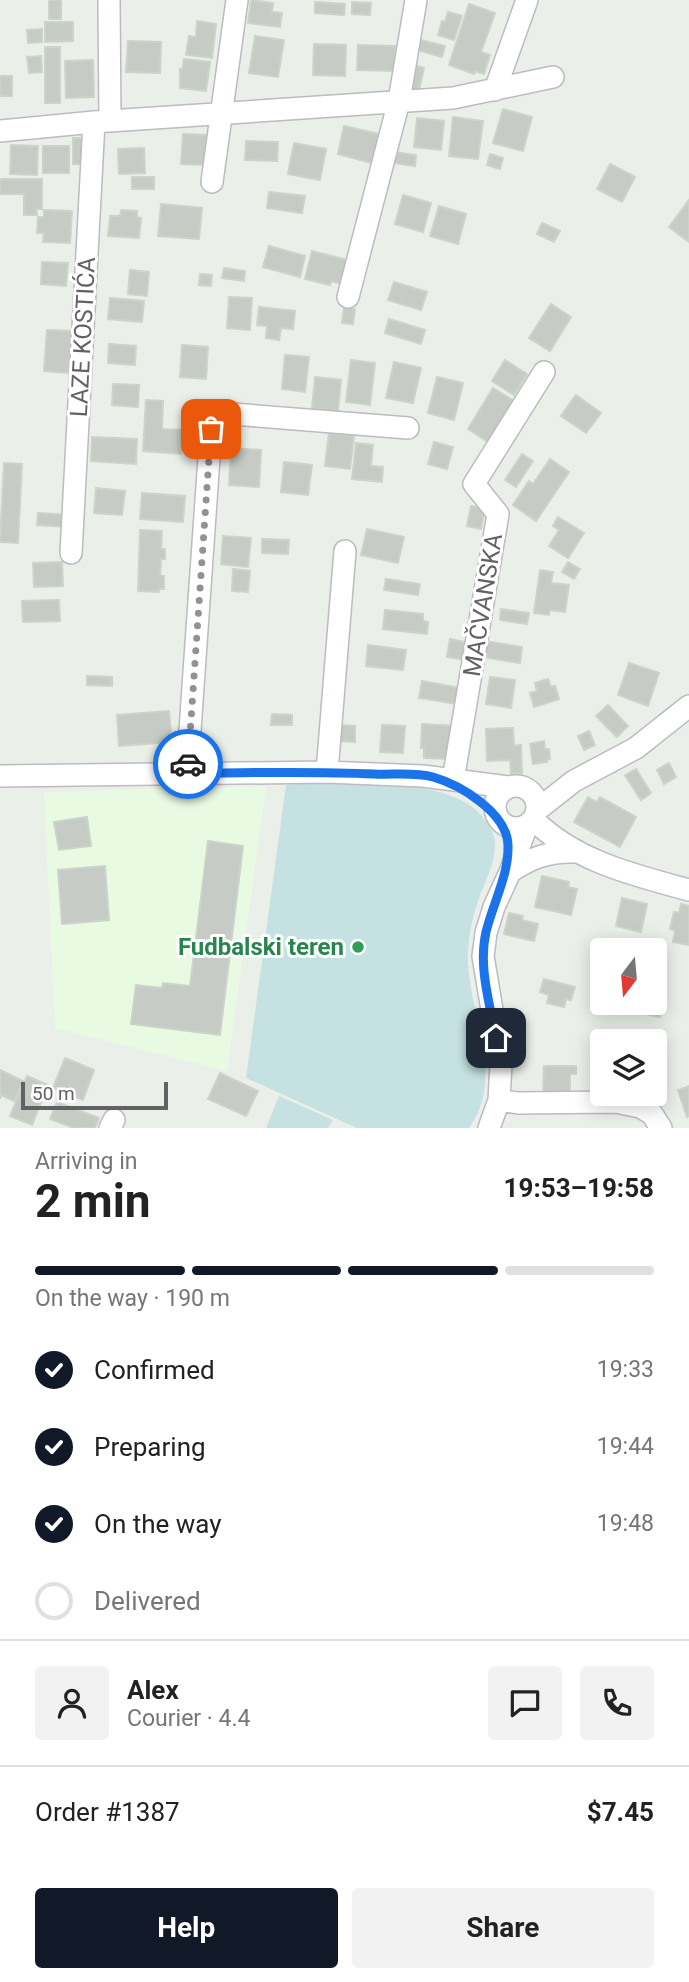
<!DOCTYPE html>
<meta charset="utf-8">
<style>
body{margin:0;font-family:Roboto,sans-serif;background:#f2f2f2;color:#222;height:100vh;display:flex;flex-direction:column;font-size:26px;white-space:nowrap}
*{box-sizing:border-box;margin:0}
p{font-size:23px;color:#767676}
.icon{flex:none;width:38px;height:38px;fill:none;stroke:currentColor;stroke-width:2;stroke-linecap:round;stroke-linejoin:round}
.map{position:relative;height:1128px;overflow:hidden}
.side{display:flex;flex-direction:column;background:#fff;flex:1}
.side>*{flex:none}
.needle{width:46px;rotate:196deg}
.fabs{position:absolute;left:590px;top:938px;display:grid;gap:14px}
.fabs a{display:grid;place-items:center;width:77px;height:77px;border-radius:7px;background:#fff;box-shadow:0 4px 18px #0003;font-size:35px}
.scale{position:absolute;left:21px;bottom:18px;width:147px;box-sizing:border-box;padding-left:7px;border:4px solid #636066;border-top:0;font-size:19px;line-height:24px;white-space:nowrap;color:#636066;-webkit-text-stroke:5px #fff;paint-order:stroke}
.pin{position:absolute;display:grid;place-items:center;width:60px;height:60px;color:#fff;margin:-30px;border-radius:14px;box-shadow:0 4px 10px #0006}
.courier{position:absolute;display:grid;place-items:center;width:70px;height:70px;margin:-35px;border:5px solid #1a73e8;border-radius:50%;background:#fff;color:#222;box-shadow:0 2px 9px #0007}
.head em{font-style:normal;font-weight:700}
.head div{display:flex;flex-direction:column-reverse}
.head{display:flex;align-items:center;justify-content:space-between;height:119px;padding:0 35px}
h1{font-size:46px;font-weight:700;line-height:52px}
.bar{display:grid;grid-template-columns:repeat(4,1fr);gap:10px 7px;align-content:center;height:84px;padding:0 35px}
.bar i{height:9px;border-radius:5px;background:#e0e0e0}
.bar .current{background:#111827}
.bar p{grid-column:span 4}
.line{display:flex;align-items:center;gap:18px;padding:0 35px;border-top:2px solid #e0e0e0}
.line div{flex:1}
.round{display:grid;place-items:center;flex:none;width:74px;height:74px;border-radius:7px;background:#f2f2f2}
ol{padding:0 35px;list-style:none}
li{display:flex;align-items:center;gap:21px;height:77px}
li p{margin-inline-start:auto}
li .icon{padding:7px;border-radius:50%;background:#111827;color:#fff;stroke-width:4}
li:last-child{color:#767676}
li i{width:38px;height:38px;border:4px solid #e0e0e0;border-radius:50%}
.action{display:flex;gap:14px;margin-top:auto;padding:14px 35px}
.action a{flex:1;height:80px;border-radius:7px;background:#111827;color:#fff;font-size:28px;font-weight:700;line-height:80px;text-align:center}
.action a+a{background:#f2f2f2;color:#222}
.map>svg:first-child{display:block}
</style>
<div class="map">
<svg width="689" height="1128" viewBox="0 0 689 1128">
<rect width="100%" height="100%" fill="#eaf0e9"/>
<path fill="#e9fae3" d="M266,786L227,1071L55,1028L44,792Z"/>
<path fill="#c6e1e1" d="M327,782C369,783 452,781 481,815C487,822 495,833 495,843C496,864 483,885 477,904C472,919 469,935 468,951C465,1009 508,1075 469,1128H357L246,1078L286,785Z
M279,1096L333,1120L328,1128H266Z"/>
<path fill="#c6cbc5" stroke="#ccd4c8" stroke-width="2" d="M49,0H61V19H49Z
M251,0L273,3L272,12L282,13L280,27L248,23Z
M315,2L345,4L344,15L315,13Z
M352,2L371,3L370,15L352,14Z
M469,4L495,13L481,52L490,55L484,74L475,71L474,74L449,65Z
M448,12L462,16L454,40L438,35L442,21L445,22Z
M197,21L216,24L212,58L186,55L189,36L196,37Z
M45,22H73V41L45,42Z
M42,29V42L28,43L27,30Z
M255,36L284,40L278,77L249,73Z
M417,39L445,46L442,57L414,49Z
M128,41L161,42L160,73L126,72Z
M314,44L346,45L345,76L313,75Z
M358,45L395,46L394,71L357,70Z
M45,47H60V103H45Z
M41,56L42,72L29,73L27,57Z
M184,59L210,62L206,91L180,88V69L182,70Z
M93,60L94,97L66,98L65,61Z
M415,65L424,68L419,90L409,88Z
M0,76H12V96H0Z
M503,109L532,117L523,151L493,143Z
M453,117L483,121L478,159L449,156Z
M417,118L444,121L441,150L414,147Z
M344,126L379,134L372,163L338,154Z
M183,134L207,135L205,165L181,164Z
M73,138H88L87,164H73Z
M246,141L278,142L277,161L245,160Z
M294,143L326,149L320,180L288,174Z
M11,145L38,146L37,175L10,174Z
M43,146H69V173H43Z
M144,148L145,173L119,174L118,149Z
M394,152L416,155L415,166L393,163Z
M490,154L503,158L500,169L487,165Z
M610,164L635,177L622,202L597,189Z
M132,177H154V189H132Z
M0,179H42V209H36L37,215H24V194H0Z
M269,192L305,196L302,213L267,208Z
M403,195L431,203L423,232L395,224Z
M689,200V242L669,227Z
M161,204L202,208L199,239L158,236Z
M439,206L466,214L458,244L430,236Z
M44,210L72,211L70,243L43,242L44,233H37L38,217H44Z
M121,210L137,211V217L141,218L139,238L108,236L110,216H120Z
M542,223L560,231L554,242L537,234Z
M269,246L305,256L300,277L263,267Z
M312,251L348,260L342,284L331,281L330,285L305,279Z
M42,262L68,263L66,286L41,284Z
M224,268L245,271L244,281L222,278Z
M130,270L149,272L147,296L128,294Z
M200,274L212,275L211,286L199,285Z
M394,282L427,292L421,310L388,300Z
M229,297L252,298L250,330L227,328Z
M110,298L144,301L142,322L108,319Z
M551,304L571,317L550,351L529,338Z
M259,307L295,311L293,329L281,328L279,340L266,338L267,326L257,325Z
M344,307L355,309L353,324L342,323Z
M389,319L425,330L421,344L385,333Z
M47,330L72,331L69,373L44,371Z
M109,344L136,346L135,365L108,363Z
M182,345L208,347L206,379L180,377Z
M285,355L309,357L305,392L282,389Z
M351,360L375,363L370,405L346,402Z
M505,360L527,374L514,395L492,381Z
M394,362L421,368L413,403L386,398Z
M315,377L341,380L338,411L312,408Z
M437,377L463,383L454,420L428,413Z
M113,384L139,385L138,407L112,405Z
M493,388L514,401L488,442L468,429Z
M576,395L601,413L586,433L561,416Z
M146,400L163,401L162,429L183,430L181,454L143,451Z
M329,433L354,436L350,469L325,466Z
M92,437L137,439L136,464L91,461Z
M434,442L453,447L447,469L428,464Z
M356,443L373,445L371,466L383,467L382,482L352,479Z
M231,448L261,450L259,487L229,485Z
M522,454L533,461L516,487L505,480Z
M550,459L569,472L536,521L513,505L529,481L533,484Z
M284,462L312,465L308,495L281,492Z
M4,463L22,464L18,543L0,542Z
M96,488L125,491L122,515L94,513Z
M142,493L185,496L183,522L140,519Z
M471,506L485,509L481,529L467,526Z
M38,513L69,515L68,527L37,525Z
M558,517L584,533L568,558L549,546L559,530L553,526Z
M367,529L404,537L398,563L361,555Z
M140,530L162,531L161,549H165V559H161L160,576H164V589H159V592L138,591Z
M223,536L251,538L248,567L221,564Z
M262,539L289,540L288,554L262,553Z
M62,562L63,586L34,587L33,563Z
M568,562L580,569L574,579L562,572Z
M233,569L250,571L248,592L232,591Z
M540,570L553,572L551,583L569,585L565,612L550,610L549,615L534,613Z
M386,579L420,584L418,595L384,590Z
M59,600L60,621L23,622L22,601Z
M501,609L529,613L527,624L500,620Z
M385,610L423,614V621L428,622L427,634L383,629Z
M450,639L470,643L467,660L447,657Z
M485,641L522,647L520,663L483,657Z
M368,645L406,650L403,670L366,666Z
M629,663L659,673L648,706L618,695Z
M87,676L112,677V686L87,685Z
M490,677L515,680L511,708L486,704Z
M548,679L551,687L555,686L559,699L534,707L530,693L537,691L535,683Z
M422,681L460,688L458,704L419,698Z
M608,705L628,726L617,737L596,716Z
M169,711L172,742L119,746L117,715Z
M272,714L292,715V725H271Z
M422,724L456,726L454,759L424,758V748H421Z
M338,725L355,726V742L337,741Z
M382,725L405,726L403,753L380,752Z
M513,728L514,746L521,745L522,773L511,774L510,760L487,761L486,729Z
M589,731L595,745L584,750L578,736Z
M544,741L545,749H549L550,759L547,760V762L533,764L530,744Z
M669,763L676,777L664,784L657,770Z
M636,769L651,793L641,800L625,775Z
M588,797L597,802L600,797L636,817L620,847L574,822Z
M87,817L91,846L59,850L54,822Z
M208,841L243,846L220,1035L131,1024L136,985L162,988L163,983L190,986Z
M105,866L109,920L62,924L58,870Z
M542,876L569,882L568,887L577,889L571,915L535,907Z
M622,898L647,904L641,932L616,926Z
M681,904L689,906V945L673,942L675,931L670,929L674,912L679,913Z
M509,913L523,916L522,920L538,924L534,941L504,934Z
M544,979L575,987L571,1000L566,999L564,1007L547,1003L549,995L540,992Z
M654,986L666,989L660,1017L626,1010L628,1003H654Z
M65,1058L94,1070L83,1100L53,1088Z
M544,1066H576V1074H570V1094H543Z
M0,1070L23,1081L14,1101L1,1095L0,1099Z
M220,1073L258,1091L246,1116L208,1099Z
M27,1076L48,1085L32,1125L10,1116Z
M689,1086V1116L687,1117L678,1090Z
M57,1102L99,1118L95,1128H74L50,1119Z"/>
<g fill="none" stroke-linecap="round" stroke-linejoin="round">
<g stroke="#bdbac0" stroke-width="24">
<path id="minor" d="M109,0L110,121
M495,90L527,0
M0,131L94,122L453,98L553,77
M212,182L237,0
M348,297L399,101L416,0
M71,553L94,122
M327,772L345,551
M187,773L211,429L216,418L233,414L408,428
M0,776L327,772L423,776L508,787
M453,780L498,514L474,484L544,372
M495 807a21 21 0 1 1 42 0a21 21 0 1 1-42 0Z
M537,810L574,781L636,748L689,706
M533,819C574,861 634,875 689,890
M510,872C531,858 549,851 575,852
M499,1100L518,1103L616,1102L640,1107L652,1114L661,1128
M110,1128L114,1120
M489,1128L499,1100L501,1064L483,956L486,933L494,907L510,872L527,825"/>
</g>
<use href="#minor" stroke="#fff" stroke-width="21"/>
</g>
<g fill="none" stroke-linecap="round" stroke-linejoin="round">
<path stroke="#929294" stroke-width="7" stroke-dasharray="0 12.6" d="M188,764L211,429"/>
<path stroke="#1a73e8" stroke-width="9" d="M188,764L187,773C250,773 312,771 374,774C393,775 415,772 433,777C461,785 507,813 508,845C509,875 493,903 486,932C478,967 490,1004 496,1038"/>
</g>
<circle fill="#2e9e5b" stroke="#fff" stroke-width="2.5" cx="358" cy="947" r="7"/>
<g text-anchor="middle" stroke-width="6" stroke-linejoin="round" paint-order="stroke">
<g font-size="24" fill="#636066" stroke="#fff">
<text transform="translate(83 337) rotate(-87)" y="8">LAZE KOSTIĆA</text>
<text transform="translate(483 605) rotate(-81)" y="8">MAČVANSKA</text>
</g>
<g font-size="24" font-weight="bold" fill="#27864d" stroke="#fff" text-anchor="end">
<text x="344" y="955">Fudbalski teren</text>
</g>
</g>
</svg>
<div class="fabs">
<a><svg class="needle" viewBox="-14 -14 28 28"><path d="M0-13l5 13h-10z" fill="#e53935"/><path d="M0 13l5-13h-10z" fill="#767676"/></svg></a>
<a><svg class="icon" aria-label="layers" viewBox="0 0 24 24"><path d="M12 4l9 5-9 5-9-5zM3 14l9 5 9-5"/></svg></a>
</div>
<div class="scale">50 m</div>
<div class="pin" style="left:211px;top:429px;background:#ea580c"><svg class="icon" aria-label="bag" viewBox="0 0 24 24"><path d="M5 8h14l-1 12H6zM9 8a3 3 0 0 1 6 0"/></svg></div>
<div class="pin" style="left:496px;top:1038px;background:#1f2937"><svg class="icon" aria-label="home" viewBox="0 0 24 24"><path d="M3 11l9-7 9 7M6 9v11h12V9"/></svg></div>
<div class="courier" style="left:188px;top:764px"><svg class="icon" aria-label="car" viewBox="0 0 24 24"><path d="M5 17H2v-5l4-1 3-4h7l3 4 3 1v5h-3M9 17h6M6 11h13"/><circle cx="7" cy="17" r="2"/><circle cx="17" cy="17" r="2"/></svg></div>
</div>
<section class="side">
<div class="head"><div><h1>2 min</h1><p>Arriving in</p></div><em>19:53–19:58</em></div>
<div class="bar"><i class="current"></i><i class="current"></i><i class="current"></i><i></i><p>On the way · 190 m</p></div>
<ol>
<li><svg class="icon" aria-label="check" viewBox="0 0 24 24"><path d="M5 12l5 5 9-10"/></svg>Confirmed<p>19:33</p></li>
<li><svg class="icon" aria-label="check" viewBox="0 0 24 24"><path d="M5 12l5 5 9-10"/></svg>Preparing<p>19:44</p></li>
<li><svg class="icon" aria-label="check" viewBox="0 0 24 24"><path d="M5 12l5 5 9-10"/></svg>On the way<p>19:48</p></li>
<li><i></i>Delivered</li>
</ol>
<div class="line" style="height:126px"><a class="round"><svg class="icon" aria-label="person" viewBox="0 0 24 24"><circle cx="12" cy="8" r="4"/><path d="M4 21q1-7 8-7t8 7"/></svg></a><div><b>Alex</b><p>Courier · 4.4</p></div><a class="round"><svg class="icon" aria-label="chat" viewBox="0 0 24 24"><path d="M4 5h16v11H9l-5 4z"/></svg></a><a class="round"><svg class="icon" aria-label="phone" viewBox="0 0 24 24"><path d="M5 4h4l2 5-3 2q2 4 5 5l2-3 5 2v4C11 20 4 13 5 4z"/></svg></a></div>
<div class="line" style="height:91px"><div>Order #1387</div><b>$7.45</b></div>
<div class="action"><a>Help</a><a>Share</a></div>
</section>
